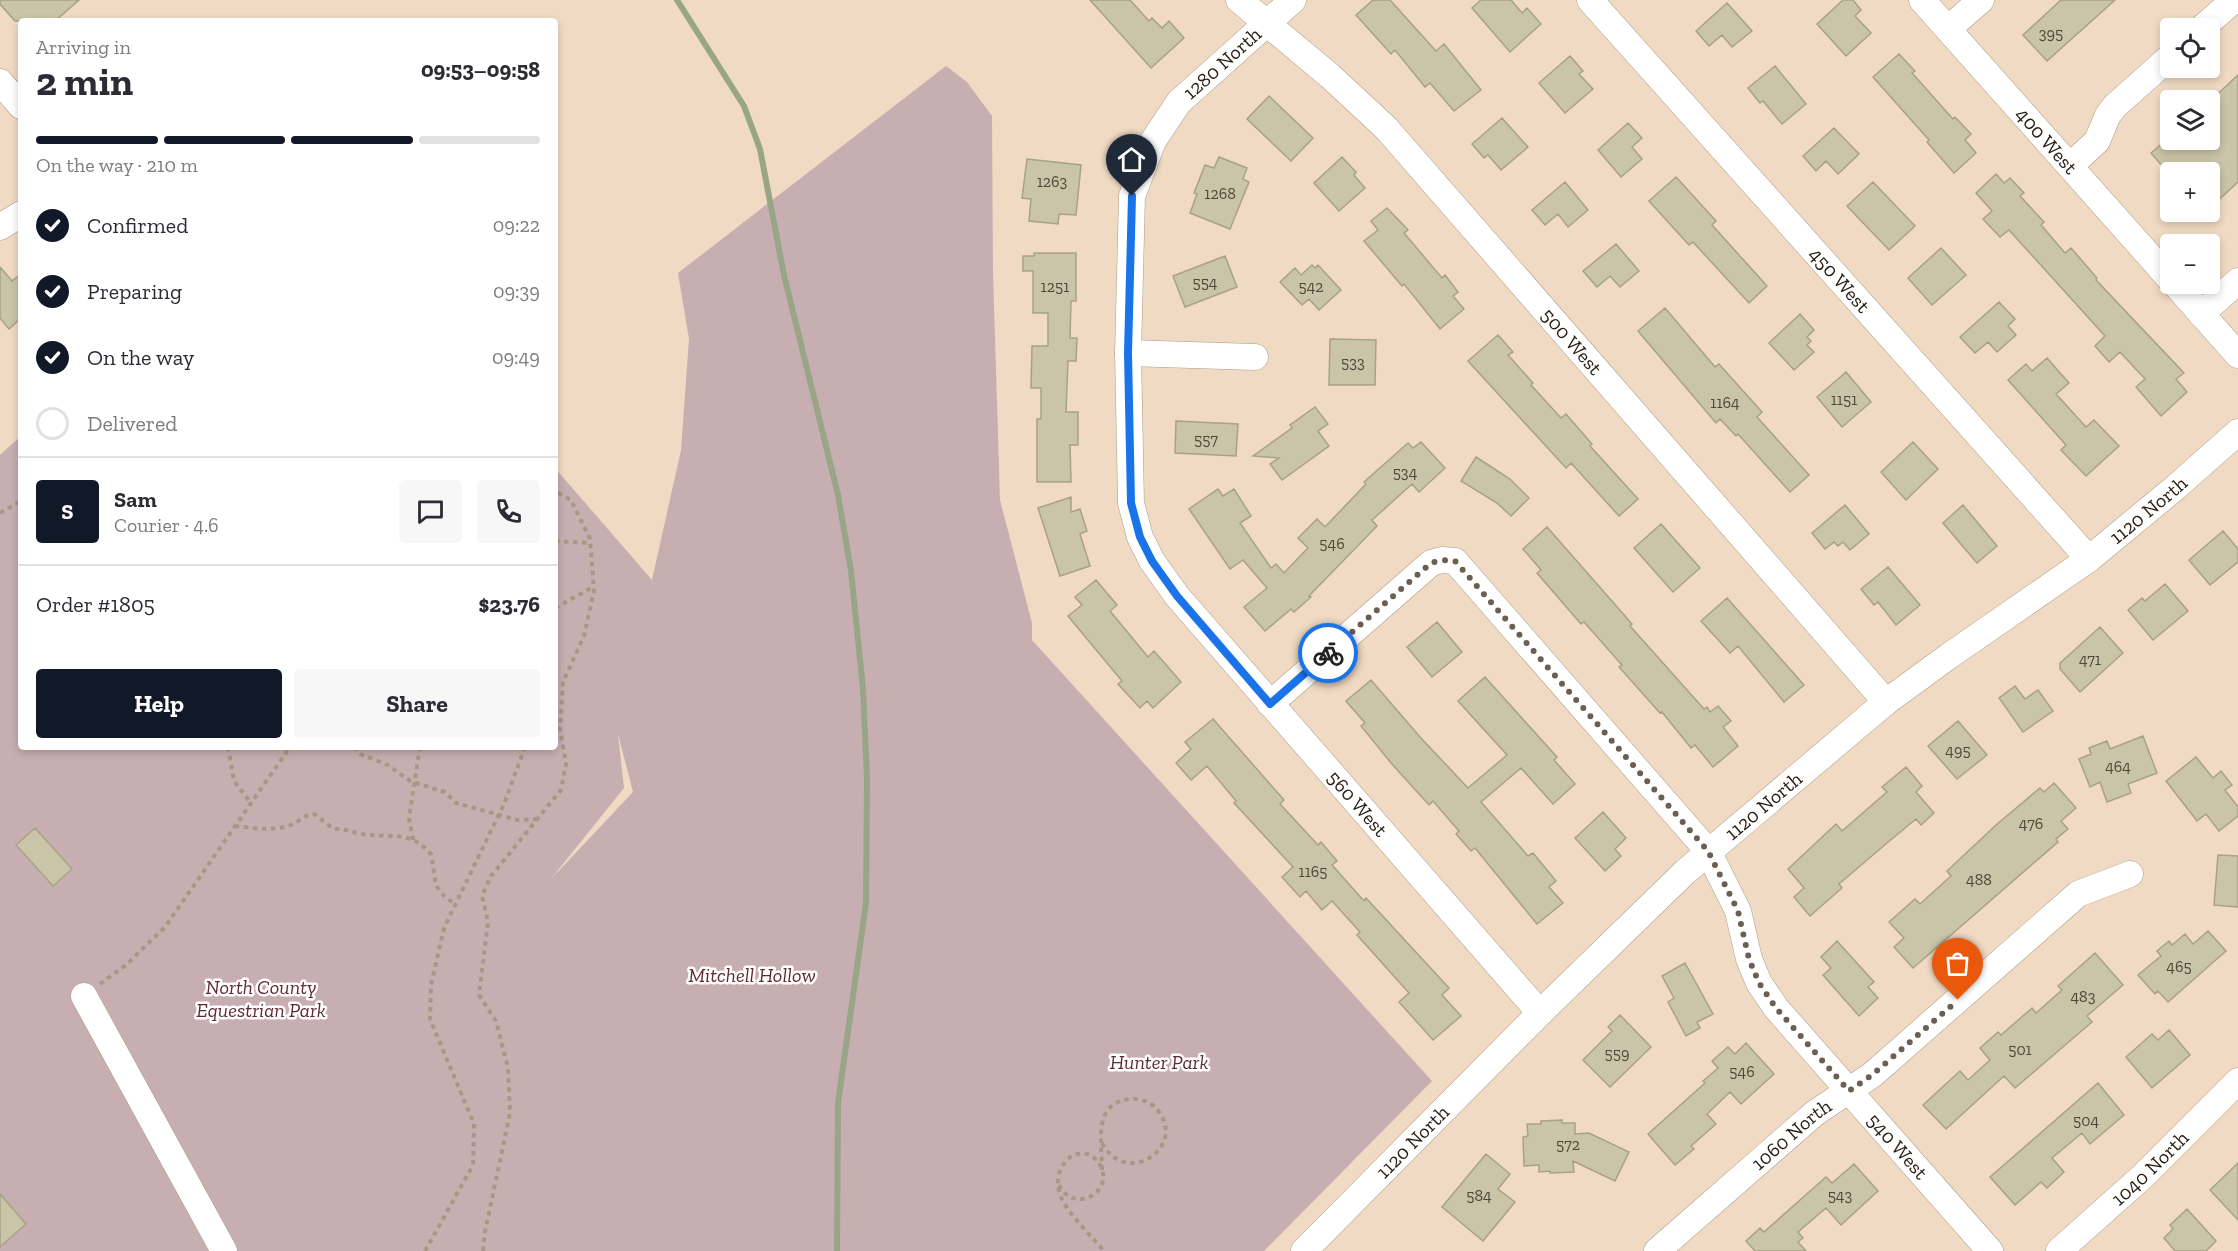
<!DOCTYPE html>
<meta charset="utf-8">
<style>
body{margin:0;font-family:"Zilla Slab",serif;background:#f7f7f7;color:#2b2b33;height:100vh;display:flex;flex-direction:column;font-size:22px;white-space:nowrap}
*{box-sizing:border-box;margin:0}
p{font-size:20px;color:#7c7c81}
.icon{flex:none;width:33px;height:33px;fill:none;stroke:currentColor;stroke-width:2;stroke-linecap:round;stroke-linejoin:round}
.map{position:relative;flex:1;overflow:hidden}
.sheet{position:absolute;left:18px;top:18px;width:540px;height:732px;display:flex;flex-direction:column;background:#fff;border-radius:6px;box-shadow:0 3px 9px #0003}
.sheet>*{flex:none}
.buttons{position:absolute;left:2160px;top:18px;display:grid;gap:12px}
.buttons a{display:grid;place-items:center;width:60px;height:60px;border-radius:6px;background:#fff;box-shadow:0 3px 9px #0003;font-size:30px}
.pin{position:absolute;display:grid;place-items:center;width:51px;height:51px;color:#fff;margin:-62px -26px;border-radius:50% 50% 50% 0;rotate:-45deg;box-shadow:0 0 6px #0007}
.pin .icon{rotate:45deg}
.courier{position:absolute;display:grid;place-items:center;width:60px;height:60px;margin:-30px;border:4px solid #1a73e8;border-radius:50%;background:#fff;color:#222;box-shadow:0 2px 8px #0007}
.summary em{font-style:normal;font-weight:700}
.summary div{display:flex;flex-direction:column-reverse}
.summary{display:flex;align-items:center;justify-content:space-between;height:102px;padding:0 18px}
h1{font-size:39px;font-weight:700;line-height:45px}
.bar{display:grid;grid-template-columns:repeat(4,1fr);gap:9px 6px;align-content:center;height:72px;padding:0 18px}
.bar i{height:8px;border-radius:4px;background:#e1e1e2}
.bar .on{background:#111827}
.bar p{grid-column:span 4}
.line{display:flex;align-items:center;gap:15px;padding:0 18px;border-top:2px solid #e1e1e2}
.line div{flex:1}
.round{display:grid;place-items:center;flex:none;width:63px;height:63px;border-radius:6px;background:#f7f7f7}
ol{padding:0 18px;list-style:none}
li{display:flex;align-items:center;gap:18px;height:66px}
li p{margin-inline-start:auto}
li .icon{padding:6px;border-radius:50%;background:#111827;color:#fff;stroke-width:4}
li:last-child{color:#7c7c81}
li i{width:33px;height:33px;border:3px solid #e1e1e2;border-radius:50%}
.primary-button{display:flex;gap:12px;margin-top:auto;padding:12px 18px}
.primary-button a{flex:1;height:69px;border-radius:6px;background:#111827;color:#fff;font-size:24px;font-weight:700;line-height:69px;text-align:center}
.primary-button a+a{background:#f7f7f7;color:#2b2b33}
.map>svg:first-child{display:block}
</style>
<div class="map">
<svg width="2238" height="1251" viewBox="0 0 2238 1251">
<rect width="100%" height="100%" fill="#f0dac3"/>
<path fill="#c7afb1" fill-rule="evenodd" d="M946,66L967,82L992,116L993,274L1000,500L1032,623V640L1432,1081L1264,1251H0V455L21,436V747H555V468L652,580L681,450L689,339L678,273ZM618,734L633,792L551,879L624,788Z"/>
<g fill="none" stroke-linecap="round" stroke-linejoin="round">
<path stroke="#98a687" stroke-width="6" d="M677,0L744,106L760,149L784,275L838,495L851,571L863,689L867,778L866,903L838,1103L837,1251"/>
</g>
<path fill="#cac5a8" stroke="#a7a287" stroke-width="1.5" d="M0,0H79L55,21H15L0,4Z
M1090,0H1130L1149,21L1152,18L1162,28L1169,21L1184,38L1151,68Z
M1373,0H1390L1436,51L1444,44L1481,90L1454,111L1430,83L1425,87L1395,50L1391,54L1356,15Z
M1481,0H1511L1522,13L1527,8L1541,24L1510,52L1472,8Z
M1843,0H1853L1861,10L1855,16L1871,33L1846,56L1817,24Z
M2061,0H2115L2047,61L2023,35Z
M1727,3L1752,31L1732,47L1722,35L1709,46L1696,31Z
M1899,54L1915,71L1912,73L1953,119L1955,117L1971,134L1965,140L1976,153L1954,173L1927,142L1929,140L1873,77Z
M1570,56L1583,71L1579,74L1593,89L1565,113L1539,83Z
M1775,66L1806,104L1782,124L1763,101L1760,103L1748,88Z
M2238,75V182L2210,208V172H2170V175L2151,153L2166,140H2210V101Z
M1269,96L1313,138L1291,161L1247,119Z
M1502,118L1528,147L1501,170L1488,155L1484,158L1472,144Z
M1628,123L1642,138L1632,147L1642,159L1621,177L1598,150Z
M1834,128L1859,154L1838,174L1826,161L1816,171L1803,156Z
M1219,157L1247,168L1243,179L1249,182L1230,229L1190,213L1197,194L1194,193L1205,165L1214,168Z
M1342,157L1356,172L1354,175L1365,188L1339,211L1314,183Z
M1027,159L1081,165L1076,215L1059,214L1058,224L1029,221L1031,199L1022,198Z
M1996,174L2004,183L2010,178L2024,193L2020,196L2044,222L2041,225L2065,253L2071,248L2097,278L2096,280L2184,373L2176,379L2187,392L2161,416L2136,387L2145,379L2120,352L2109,362L2095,346L2105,336L2009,230L2000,237L1983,219L1992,211L1976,193Z
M1676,177L1716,221L1712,225L1767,286L1749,303L1693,242L1689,245L1649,201Z
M1565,182L1588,210L1568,227L1558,214L1545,225L1532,210Z
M1873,182L1915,226L1889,250L1847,206Z
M1387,208L1408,230L1404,233L1442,278L1445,275L1458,292L1453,296L1464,309L1440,329L1404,284L1402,286L1364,241L1378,230L1371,221Z
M1616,244L1639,271L1620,287L1610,276L1597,287L1583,271Z
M1941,248L1966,275L1932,305L1908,278Z
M1034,253H1076V301H1071L1070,338H1077L1076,361H1068L1066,412H1078V445H1070L1071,482H1037V419H1041V388H1031L1032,346H1048V313H1033V271H1023V256H1034Z
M1225,256L1237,287L1185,307L1173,276Z
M1312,265L1315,268L1318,265L1341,290L1319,310L1309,299L1302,305L1280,282L1295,268L1301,275Z
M0,267L12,281L21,274V318L9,329L0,318Z
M1999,302L2015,319L2008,326L2016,335L1997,352L1988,342L1975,353L1960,337Z
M1665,308L1715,367L1719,364L1762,412L1757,417L1809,475L1790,492L1738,434L1736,436L1720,419L1716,423L1638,331Z
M1800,314L1814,330L1807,337L1811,341L1807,345L1814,352L1794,370L1769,343Z
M1498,335L1513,352L1508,355L1533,383L1531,385L1561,418L1566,414L1592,444L1590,446L1638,499L1619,516L1571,463L1566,468L1468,361Z
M1330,339L1376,340L1375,385H1329Z
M2047,358L2069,383L2056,394L2086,427L2094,420L2119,446L2086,476L2061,450L2066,445L2008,380L2026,364L2032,371Z
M1846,372L1871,402L1842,427L1817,397Z
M1315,407L1328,424L1318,431L1329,446L1282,480L1270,464L1279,458L1253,456L1292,428L1290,425Z
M1176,421L1238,424L1236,456L1175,453Z
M1421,442L1445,468L1419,492L1412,484L1372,520L1377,526L1309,596L1311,597L1294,612L1291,609L1265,631L1244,607L1267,588L1243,560L1230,569L1189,509L1218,489L1223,496L1234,489L1251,516L1240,523L1271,568L1276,564L1284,573L1308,548L1298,538L1317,519L1325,527L1366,484L1364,482L1408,443L1413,448Z
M1913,442L1938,469L1906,500L1881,472Z
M1476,457L1510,479L1529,498L1511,516L1497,503L1461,481Z
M1071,497V512L1080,509L1087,531L1080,534L1090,566L1060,576L1038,508Z
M1845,505L1869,534L1850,550L1843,542L1838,546L1834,542L1825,549L1812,533Z
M1963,505L1997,546L1977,563L1943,523Z
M1661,524L1700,568L1673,592L1634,548Z
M1547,527L1632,624L1630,626L1704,709L1707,707L1710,712L1718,706L1731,721L1723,727L1738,746L1713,767L1695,745L1691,748L1662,712L1660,713L1619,667L1622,665L1584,622L1581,624L1537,573L1541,570L1523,549Z
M2223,531L2238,549V562L2210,585L2189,560Z
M1888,567L1920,605L1896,625L1878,602L1874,605L1861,589Z
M1096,580L1117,605L1110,611L1148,657L1154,651L1181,682L1153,708L1147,701L1140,708L1118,684L1122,681L1068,616L1082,605L1075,597Z
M2165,584L2188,611L2153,640L2128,610L2142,598L2145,601Z
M1727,598L1804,685L1784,702L1738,646L1730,653L1701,621Z
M1437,622L1462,652L1432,677L1407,647Z
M2100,627L2123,653L2080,692L2060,669V663Z
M1485,677L1557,757L1554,760L1575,784L1553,804L1521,768L1481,802L1528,856L1533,853L1556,881L1549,887L1563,903L1537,924L1475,848L1471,851L1456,834L1459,831L1433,801L1429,805L1391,763L1361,726L1365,723L1346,701L1371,680L1420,737L1468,788L1507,755L1458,701Z
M2015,686L2025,699L2038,690L2053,711L2023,732L1999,698Z
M1213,719L1284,800L1280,804L1318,845L1321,842L1337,861L1332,865L1364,901L1366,898L1449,988L1442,995L1461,1016L1433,1040L1399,1002L1409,993L1357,935L1360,932L1332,901L1322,910L1306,891L1300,897L1282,877L1293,867L1234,803L1236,801L1207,766L1191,780L1176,763L1191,749L1185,742Z
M1958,721L1987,755L1957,779L1928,746Z
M2143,736L2157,773L2128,784L2131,793L2107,802L2100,782L2090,787L2079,759L2091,754L2089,748L2107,741L2110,749Z
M2196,757L2213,778L2221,771L2232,785L2225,790L2238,807V816L2219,831L2206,814L2197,821L2166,781Z
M1906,767L1922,786L1916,792L1934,813L1921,825L1916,819L1887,843L1839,884L1842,888L1810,916L1794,897L1804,888L1788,869L1836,824L1842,831L1887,792L1882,787Z
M2054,783L2076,808L2061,821L2068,829L2056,839L2058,842L1913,968L1894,947L1904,938L1889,922L1915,899L1920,904L1951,876L1947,871L1996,825L2040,788L2044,792Z
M1603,812L1626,838L1615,849L1621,856L1605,871L1575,838Z
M35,828L72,869L53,886L16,845Z
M2218,855L2238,856V907L2214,905Z
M2208,931L2226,951L2168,1002L2158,991L2155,994L2138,975L2161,956L2157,951L2169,941L2172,945L2185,934L2193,944Z
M1837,941L1874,982L1868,987L1878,998L1859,1016L1823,975L1831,968L1821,957Z
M2095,953L2123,985L2087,1016L2092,1022L2015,1088L2004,1076L1946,1129L1923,1105L1960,1071L1968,1080L1990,1060L1980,1048L1998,1032L2001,1035L2032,1008L2036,1013L2062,990L2058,986Z
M1685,963L1713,1014L1697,1022L1700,1028L1686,1036L1668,1002L1674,998L1662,976Z
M1620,1015L1651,1047L1610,1087L1583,1060L1612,1031L1608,1027Z
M2169,1030L2190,1055L2152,1088L2126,1057L2152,1034L2158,1040Z
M1746,1043L1774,1074L1741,1104L1730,1092L1707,1114L1716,1124L1691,1146L1694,1149L1675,1165L1648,1134L1705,1083L1703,1081L1718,1068L1712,1061L1728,1047L1735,1054Z
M2098,1083L2124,1115L2090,1144L2082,1133L2052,1158L2064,1172L2047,1188L2041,1182L2015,1205L1990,1177Z
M1562,1120V1123H1575V1134L1589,1133L1629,1152L1615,1181L1573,1161L1574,1172L1550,1173V1171L1539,1172V1165L1524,1166L1523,1137L1528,1136L1527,1124H1541V1121Z
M1486,1154L1510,1174L1498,1189L1515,1202L1483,1241L1442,1207Z
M2238,1163V1220L2210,1190Z
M1854,1164L1878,1191L1841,1225L1826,1208L1798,1232L1803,1238L1798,1242L1806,1251H1755L1746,1241L1760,1228L1764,1232L1826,1177L1832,1183Z
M0,1194L26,1224L0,1247Z
M2187,1209L2216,1241L2206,1251H2175L2164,1238L2173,1229L2170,1225Z"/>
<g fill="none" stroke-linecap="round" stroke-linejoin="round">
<g stroke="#af9b84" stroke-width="27">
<g id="minor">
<path id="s1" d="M1239,0L1330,76L1386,128L1886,702"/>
<path id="s2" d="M1293,0L1179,102L1153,141L1132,196L1128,353L1131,503L1140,537L1152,561L1177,596L1540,1013"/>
<path id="s3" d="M1590,0L2089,559"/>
<path id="s4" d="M1922,0L2170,279"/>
<path d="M2202,28L2234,0"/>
<path d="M1948,29L1981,0"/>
<path d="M0,82L21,106"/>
<path d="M2070,166L2097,141L2108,115L2115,106L2170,57"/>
<path d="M0,227L21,214"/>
<path d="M2175,284L2238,355"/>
<path d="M2201,314L2238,281"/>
<path d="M1128,353L1255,357"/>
<path id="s5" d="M1270,704L1431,563L1442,560L1455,561L1708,851L1738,911L1749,959L1759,983L1776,1008L1990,1251"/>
<path d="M84,996L224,1251"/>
<path id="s6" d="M1304,1251L1540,1013L1685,872L1886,702L1949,656L2089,559L2176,487L2238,432"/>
<path id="s7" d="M1657,1251L1815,1113L1872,1075L2078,894L2130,874"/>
<path id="s8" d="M2059,1251L2143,1176L2238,1081"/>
</g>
</g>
<path stroke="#a89785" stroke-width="4" stroke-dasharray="4.5 4.5" stroke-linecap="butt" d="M0,513L21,501
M555,541L590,543
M555,608L593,587
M228,747L234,781L251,803
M354,747L360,754L388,765L410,781L445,792L456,803L518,820L537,819
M235,826C251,828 272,831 288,826C298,823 303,815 314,814L334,829C345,828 351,832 361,834C379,837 402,833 417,842C422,845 427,850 431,854C437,881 430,889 456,904
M413,840L409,818L420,747
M100,984L126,965L165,927L290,747
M1102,1170C1102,1143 1092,1102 1131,1099C1142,1098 1153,1103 1159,1112C1186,1148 1126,1188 1102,1143
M1059,1185C1074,1215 1115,1192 1100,1165C1083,1136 1044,1166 1063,1201C1070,1215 1093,1238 1104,1251
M425,1251L473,1165L474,1124L430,1019L431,985L444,928L504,804L525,747
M483,1251L485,1232L510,1113L508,1068L496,1021L479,995L488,922L482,896L491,876L561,790L566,764L560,728L563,682L584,636L594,591L590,539L571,500L555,491"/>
<use href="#minor" stroke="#fff" stroke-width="26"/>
</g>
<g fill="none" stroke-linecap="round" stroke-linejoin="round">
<path stroke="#6b5f51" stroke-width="6" stroke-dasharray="0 10.8" d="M1328,653L1431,563L1442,560L1455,561L1708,851L1738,911L1749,959L1759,983L1776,1008L1849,1091L1872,1075L1958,1000"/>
<path stroke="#1a73e8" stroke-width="8" d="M1132,196L1128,353L1131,503L1140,537L1152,561L1177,596L1270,704L1328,653"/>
</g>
<g text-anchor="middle" stroke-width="5" stroke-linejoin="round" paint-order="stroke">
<g font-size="16" fill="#4e4739">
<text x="2051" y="39">395</text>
<text x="1052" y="187">1263</text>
<text x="1220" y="199">1268</text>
<text x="1205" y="288">554</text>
<text x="1055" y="292">1251</text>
<text x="1311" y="292">542</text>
<text x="1353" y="368">533</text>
<text x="1844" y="405">1151</text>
<text x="1725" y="408">1164</text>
<text x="1206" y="445">557</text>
<text x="1405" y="478">534</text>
<text x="1332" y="549">546</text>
<text x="2090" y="665">471</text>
<text x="1958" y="756">495</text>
<text x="2118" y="772">464</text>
<text x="2031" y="829">476</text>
<text x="1313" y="877">1165</text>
<text x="1979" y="885">488</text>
<text x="2179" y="972">465</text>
<text x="2083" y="1002">483</text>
<text x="2020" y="1055">501</text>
<text x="1617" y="1059">559</text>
<text x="1742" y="1077">546</text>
<text x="2086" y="1126">504</text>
<text x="1568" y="1150">572</text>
<text x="1479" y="1201">584</text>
<text x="1840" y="1201">543</text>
</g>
<g font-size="20" fill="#241d14" stroke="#fff">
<text transform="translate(1222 63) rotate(-42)" y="7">1280 North</text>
<text dy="7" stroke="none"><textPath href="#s4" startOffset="188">400 West</textPath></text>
<text dy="7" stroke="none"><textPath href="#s3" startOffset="375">450 West</textPath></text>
<text dy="7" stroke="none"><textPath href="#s1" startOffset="478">500 West</textPath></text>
<text dy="7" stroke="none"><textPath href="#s6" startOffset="1126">1120 North</textPath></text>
<text dy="7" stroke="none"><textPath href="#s2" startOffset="946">560 West</textPath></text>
<text dy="7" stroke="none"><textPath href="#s6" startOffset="640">1120 North</textPath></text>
<text dy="7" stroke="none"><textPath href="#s7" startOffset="178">1060 North</textPath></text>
<text dy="7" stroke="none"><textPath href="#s6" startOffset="154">1120 North</textPath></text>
<text dy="7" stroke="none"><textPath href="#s5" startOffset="980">540 West</textPath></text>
<text dy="7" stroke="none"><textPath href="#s8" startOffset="123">1040 North</textPath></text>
</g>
<g font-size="20" font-style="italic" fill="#5e2931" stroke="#fff">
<text x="752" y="982">Mitchell Hollow</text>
<text x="261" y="994">North County<tspan x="261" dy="23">Equestrian Park</tspan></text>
<text x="1159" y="1069">Hunter Park</text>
</g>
</g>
</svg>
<div class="buttons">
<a><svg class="icon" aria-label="locate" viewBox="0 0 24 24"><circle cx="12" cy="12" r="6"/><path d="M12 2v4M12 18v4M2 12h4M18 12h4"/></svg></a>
<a><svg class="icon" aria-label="layers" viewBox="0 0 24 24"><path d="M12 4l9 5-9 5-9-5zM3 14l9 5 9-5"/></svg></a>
<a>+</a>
<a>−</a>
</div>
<div class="pin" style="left:1958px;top:1000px;background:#ea580c"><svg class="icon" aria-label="bag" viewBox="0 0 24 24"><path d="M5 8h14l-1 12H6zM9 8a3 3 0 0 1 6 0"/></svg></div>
<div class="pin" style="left:1132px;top:196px;background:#1f2937"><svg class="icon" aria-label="home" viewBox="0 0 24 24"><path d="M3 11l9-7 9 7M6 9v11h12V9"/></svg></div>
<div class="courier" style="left:1328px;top:653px"><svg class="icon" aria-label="bike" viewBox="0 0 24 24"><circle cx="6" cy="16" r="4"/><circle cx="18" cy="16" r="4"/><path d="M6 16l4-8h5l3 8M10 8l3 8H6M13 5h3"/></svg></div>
<section class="sheet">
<div class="summary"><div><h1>2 min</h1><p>Arriving in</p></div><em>09:53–09:58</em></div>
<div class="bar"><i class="on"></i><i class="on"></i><i class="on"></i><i></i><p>On the way · 210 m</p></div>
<ol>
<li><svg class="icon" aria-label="check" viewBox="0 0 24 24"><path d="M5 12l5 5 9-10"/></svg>Confirmed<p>09:22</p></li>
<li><svg class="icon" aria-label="check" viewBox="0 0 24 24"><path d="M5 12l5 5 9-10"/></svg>Preparing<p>09:39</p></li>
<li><svg class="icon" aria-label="check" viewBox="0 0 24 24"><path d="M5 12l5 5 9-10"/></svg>On the way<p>09:49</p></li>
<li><i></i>Delivered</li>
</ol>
<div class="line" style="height:108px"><b class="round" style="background:#111827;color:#fff">S</b><div><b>Sam</b><p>Courier · 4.6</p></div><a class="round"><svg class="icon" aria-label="chat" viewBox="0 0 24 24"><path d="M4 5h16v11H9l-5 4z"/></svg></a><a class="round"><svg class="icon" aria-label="phone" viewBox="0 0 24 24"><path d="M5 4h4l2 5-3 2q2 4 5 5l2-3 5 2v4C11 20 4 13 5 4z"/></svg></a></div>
<div class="line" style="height:78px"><div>Order #1805</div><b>$23.76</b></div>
<div class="primary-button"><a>Help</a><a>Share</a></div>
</section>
</div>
